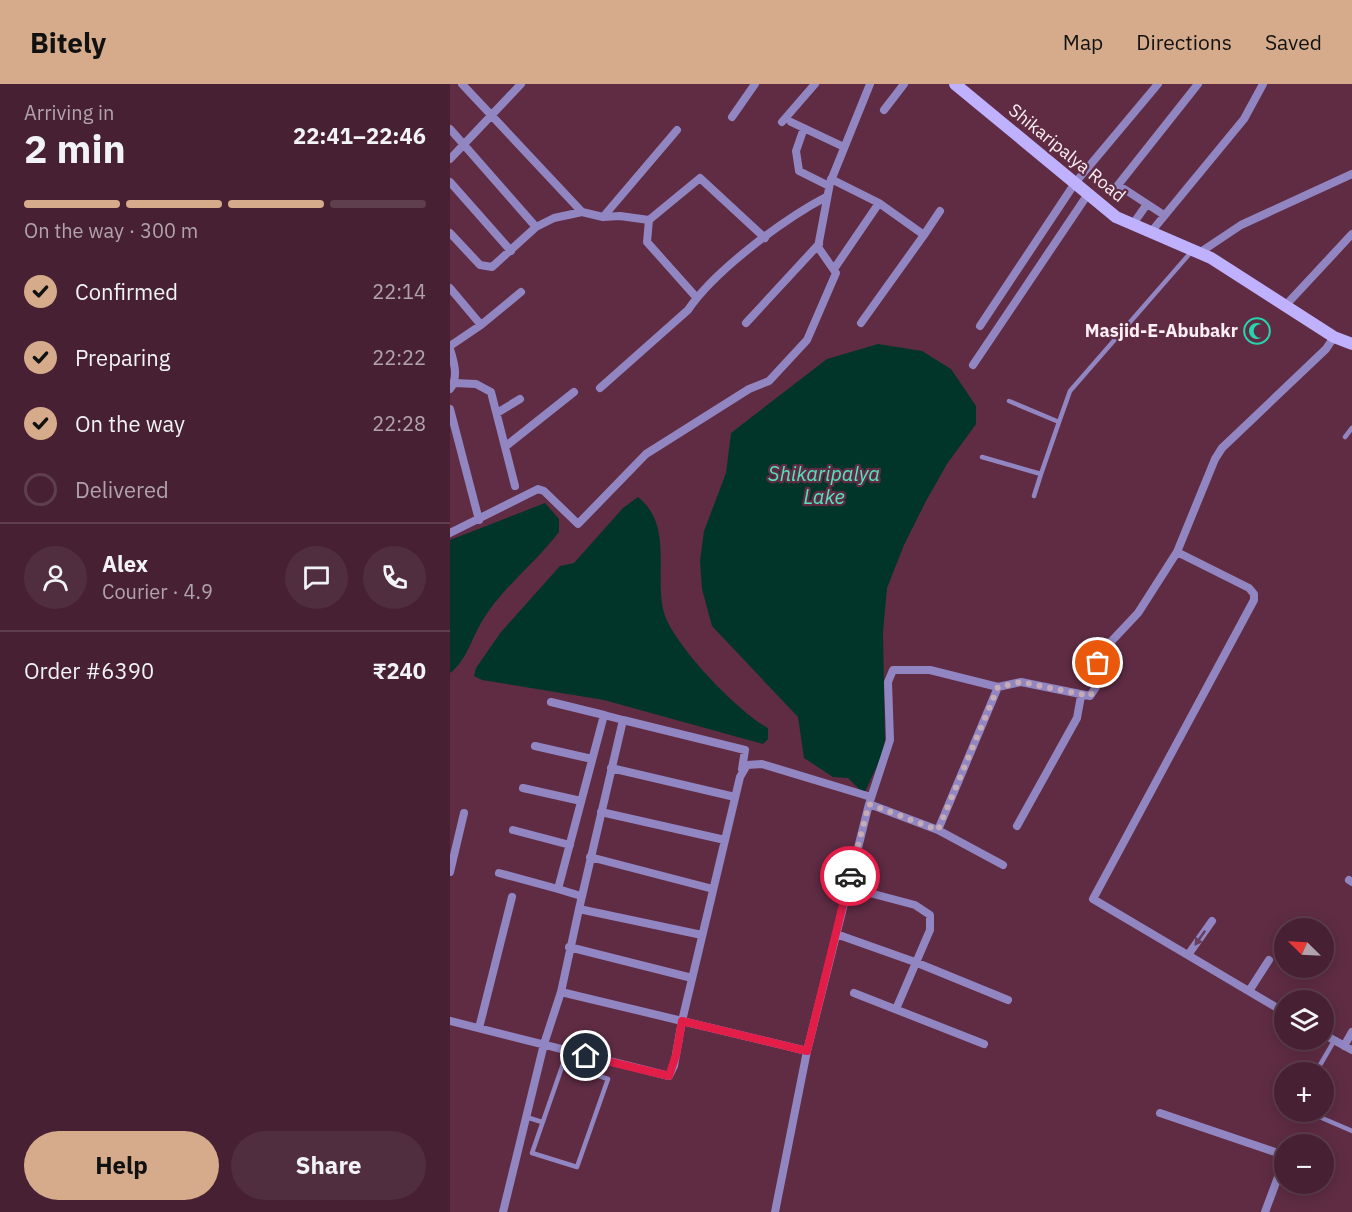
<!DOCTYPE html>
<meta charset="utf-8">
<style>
body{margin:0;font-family:"IBM Plex Sans",sans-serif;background:#512e3f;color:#f1f3f6;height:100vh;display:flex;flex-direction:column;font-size:22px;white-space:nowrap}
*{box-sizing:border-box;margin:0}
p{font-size:20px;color:#b0a3ac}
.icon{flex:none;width:33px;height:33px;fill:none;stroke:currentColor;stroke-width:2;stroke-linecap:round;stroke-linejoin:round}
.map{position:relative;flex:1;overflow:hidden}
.details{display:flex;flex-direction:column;background:#472133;width:450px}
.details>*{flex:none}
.needle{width:39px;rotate:294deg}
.tools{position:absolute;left:824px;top:834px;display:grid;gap:12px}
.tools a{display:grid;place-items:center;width:60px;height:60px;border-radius:50%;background:#472133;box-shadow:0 3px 15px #0003,0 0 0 2px #5f3e4e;font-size:30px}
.pin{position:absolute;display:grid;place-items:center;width:51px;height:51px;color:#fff;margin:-26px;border:3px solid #fff;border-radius:50%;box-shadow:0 2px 6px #0007}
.courier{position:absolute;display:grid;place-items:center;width:60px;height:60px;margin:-30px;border:4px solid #e11d48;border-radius:50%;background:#fff;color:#222;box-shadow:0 2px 8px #0007}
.overview em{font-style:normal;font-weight:700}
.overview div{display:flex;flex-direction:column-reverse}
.overview{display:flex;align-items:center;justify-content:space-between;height:102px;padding:0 24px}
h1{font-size:39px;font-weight:700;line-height:45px}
.bar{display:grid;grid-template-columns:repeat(4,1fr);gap:9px 6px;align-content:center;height:72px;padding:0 24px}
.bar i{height:8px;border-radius:4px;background:#5f3e4e}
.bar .current{background:#d6ab8b}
.bar p{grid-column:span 4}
.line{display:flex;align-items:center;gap:15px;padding:0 24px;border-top:2px solid #5f3e4e}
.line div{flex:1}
.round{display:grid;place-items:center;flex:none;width:63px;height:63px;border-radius:32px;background:#512e3f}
ol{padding:0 24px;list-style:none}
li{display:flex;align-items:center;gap:18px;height:66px}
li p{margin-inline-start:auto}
li .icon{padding:6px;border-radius:50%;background:#d6ab8b;color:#111;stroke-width:4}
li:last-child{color:#b0a3ac}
li i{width:33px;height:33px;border:3px solid #5f3e4e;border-radius:50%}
.cta{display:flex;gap:12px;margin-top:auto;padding:12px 24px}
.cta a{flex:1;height:69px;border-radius:36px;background:#d6ab8b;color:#111;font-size:24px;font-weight:700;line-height:69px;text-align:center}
.cta a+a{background:#512e3f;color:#f1f3f6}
header{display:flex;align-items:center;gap:36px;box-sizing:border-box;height:84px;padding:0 30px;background:#d6ab8b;color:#111}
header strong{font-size:28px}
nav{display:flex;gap:33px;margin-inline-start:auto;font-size:21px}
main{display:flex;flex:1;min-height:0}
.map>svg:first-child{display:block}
</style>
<header>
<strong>Bitely</strong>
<nav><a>Map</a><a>Directions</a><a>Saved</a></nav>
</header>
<main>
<section class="details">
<div class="overview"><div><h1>2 min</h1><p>Arriving in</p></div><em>22:41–22:46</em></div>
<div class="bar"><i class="current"></i><i class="current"></i><i class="current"></i><i></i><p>On the way · 300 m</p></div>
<ol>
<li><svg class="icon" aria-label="check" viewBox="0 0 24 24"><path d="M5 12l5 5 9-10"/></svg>Confirmed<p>22:14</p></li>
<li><svg class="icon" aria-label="check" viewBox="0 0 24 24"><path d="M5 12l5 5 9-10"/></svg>Preparing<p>22:22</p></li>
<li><svg class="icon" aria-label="check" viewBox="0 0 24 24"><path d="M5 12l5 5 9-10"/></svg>On the way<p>22:28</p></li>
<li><i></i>Delivered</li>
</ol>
<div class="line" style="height:108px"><a class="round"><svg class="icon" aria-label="person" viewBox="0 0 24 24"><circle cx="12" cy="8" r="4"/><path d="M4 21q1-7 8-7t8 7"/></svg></a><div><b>Alex</b><p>Courier · 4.9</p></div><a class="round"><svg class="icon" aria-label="chat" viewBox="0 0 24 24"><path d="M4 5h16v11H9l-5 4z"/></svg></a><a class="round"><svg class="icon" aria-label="phone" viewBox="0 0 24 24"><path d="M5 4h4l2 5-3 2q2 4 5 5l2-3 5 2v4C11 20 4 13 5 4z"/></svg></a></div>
<div class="line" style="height:78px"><div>Order #6390</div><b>₹240</b></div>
<div class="cta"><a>Help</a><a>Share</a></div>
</section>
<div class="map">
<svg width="902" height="1128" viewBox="0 0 902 1128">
<rect width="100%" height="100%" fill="#5f2c44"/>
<path fill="#013529" d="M428,260L472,267L501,285L526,322V340L497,380L476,417L454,461L437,504L433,548L435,656L432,671L414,710L398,694L383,693L354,674L348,633L262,542L252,505L250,477L254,447L276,389L281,349L377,275Z
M188,413C223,441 205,488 213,525C219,557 289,629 318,644V655L313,660L154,616L32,596L24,592L26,584L51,548L93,501L110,482L124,479L173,424Z
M95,419L109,435V448C84,481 52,503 31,539C21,556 16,577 0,589V456Z"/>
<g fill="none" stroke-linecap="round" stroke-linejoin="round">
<path stroke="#9286c2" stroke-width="4.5" d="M559,317L609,338L620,307L742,167
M895,353L902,344
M532,373L591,390L609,338
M584,412L591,390
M113,980L158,995L127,1083L82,1069Z
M866,988L884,957
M858,1028L902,1047
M76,1033L92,1038"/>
<path stroke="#9286c2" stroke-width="8" d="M12,0L132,128
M434,26L454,0
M282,33L305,0
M332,38L365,0
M341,38L394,63
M354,44L346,67L349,87L379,102
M0,45L86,143
M0,75L71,0
M381,95L429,119L474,151L411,239
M0,98L61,167
M714,131L668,101L748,0
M153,133L227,46
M199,136L197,158L246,213
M683,140L697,120
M701,148L794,35L813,0
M0,149L30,181L42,183L86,143L104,134L132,128L153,133L170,132L199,136L250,94L315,154
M474,151L490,127
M749,169L791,141L902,90
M384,185L429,119
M0,204L31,241
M835,222L902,150
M296,239L369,160
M530,242L625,99L708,0
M0,262L31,241L71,208
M0,265C4,278 9,294 0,305
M523,281L638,110
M5,299L26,300L41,308L65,402
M150,304L238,226C264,187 334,135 376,113
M0,325L29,436
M47,329L70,315
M56,362L124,308
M0,449L88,405L94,407L128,440L196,370L299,305L319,297L357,256L386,189L368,163L380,99L420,0
M101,618L154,631L108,805L131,812
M154,631L173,636
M85,662L142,675
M161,684L285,713
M73,704L131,717
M420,717L440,656L438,598L443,586H480L548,603L571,598L640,612L646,603L648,579L656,563L688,529L727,468
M151,728L275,756
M567,742L627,634L631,612
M63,746L120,761
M488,746L548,603
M140,773L263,805
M0,788L14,729
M49,789L108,805
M899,796L902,798
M397,803L465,821L480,831V846L446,925
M386,850L465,878L558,916
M252,851L129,825L173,636L295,666L292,685
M119,863L242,894
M738,871L762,837
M799,907L819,876
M111,908L232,937L290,693L297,681L312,680L421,713
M404,909L534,960
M834,928L643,815L804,516V510L799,504L727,468L765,375L772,364L876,265L884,253
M0,937L219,992L224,982L232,937L357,967
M29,944L62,813
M873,950L902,966
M894,962L902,948
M710,1029L828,1069L834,1073
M53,1128L94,960L111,908L129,825
M325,1128L357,967L419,720L488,746L553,781
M815,1128L834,1077"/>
<path stroke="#bfb1fd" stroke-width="12" d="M505,0L666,133L761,174L884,253L902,260"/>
</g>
<defs><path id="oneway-solid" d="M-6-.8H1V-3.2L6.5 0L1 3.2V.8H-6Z" transform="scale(1.5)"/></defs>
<use fill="#693e5d" href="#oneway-solid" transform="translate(750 854) rotate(125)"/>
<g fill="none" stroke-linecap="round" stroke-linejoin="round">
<path stroke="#c5abb6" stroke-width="6" stroke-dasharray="0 10.8" d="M400,792L419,720L488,746L548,603L571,598L640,612L646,603L648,579"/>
<path stroke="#e11d48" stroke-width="8" d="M136,972L219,992L226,971L232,937L357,967L400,792"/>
</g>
<defs>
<g id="mosque-ring" transform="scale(1.35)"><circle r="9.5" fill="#5f2c44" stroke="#26d5ae" stroke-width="1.5"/><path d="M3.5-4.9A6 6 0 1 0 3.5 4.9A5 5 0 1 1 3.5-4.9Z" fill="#26d5ae"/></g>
</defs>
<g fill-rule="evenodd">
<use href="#mosque-ring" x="807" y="247"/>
</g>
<g text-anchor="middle" stroke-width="4.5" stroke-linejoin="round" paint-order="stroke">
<g font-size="18" fill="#fceff4" stroke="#5f2c44">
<text transform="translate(617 69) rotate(39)" y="6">Shikaripalya Road</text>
</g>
<g font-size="18" font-weight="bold" fill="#fceff4" stroke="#5f2c44" text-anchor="end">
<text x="788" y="253">Masjid-E-Abubakr</text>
</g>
<g font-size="20" font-style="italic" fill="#54e4bf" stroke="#5f2c44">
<text x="374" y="397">Shikaripalya<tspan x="374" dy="23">Lake</tspan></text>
</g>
</g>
</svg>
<div class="tools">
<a><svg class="needle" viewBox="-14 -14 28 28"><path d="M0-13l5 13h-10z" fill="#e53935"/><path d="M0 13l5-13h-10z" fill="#b0a3ac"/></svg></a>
<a><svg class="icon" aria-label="layers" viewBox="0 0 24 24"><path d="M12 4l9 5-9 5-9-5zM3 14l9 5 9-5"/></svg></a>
<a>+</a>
<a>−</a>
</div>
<div class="pin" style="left:648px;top:579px;background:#ea580c"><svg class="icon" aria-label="bag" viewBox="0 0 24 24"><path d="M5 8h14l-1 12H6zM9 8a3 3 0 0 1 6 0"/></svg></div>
<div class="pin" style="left:136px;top:972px;background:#1f2937"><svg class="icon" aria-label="home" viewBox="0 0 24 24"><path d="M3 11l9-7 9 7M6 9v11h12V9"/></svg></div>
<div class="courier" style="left:400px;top:792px"><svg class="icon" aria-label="car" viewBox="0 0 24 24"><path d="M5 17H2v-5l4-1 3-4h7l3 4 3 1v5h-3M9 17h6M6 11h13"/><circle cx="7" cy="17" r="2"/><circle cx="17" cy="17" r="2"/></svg></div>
</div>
</main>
